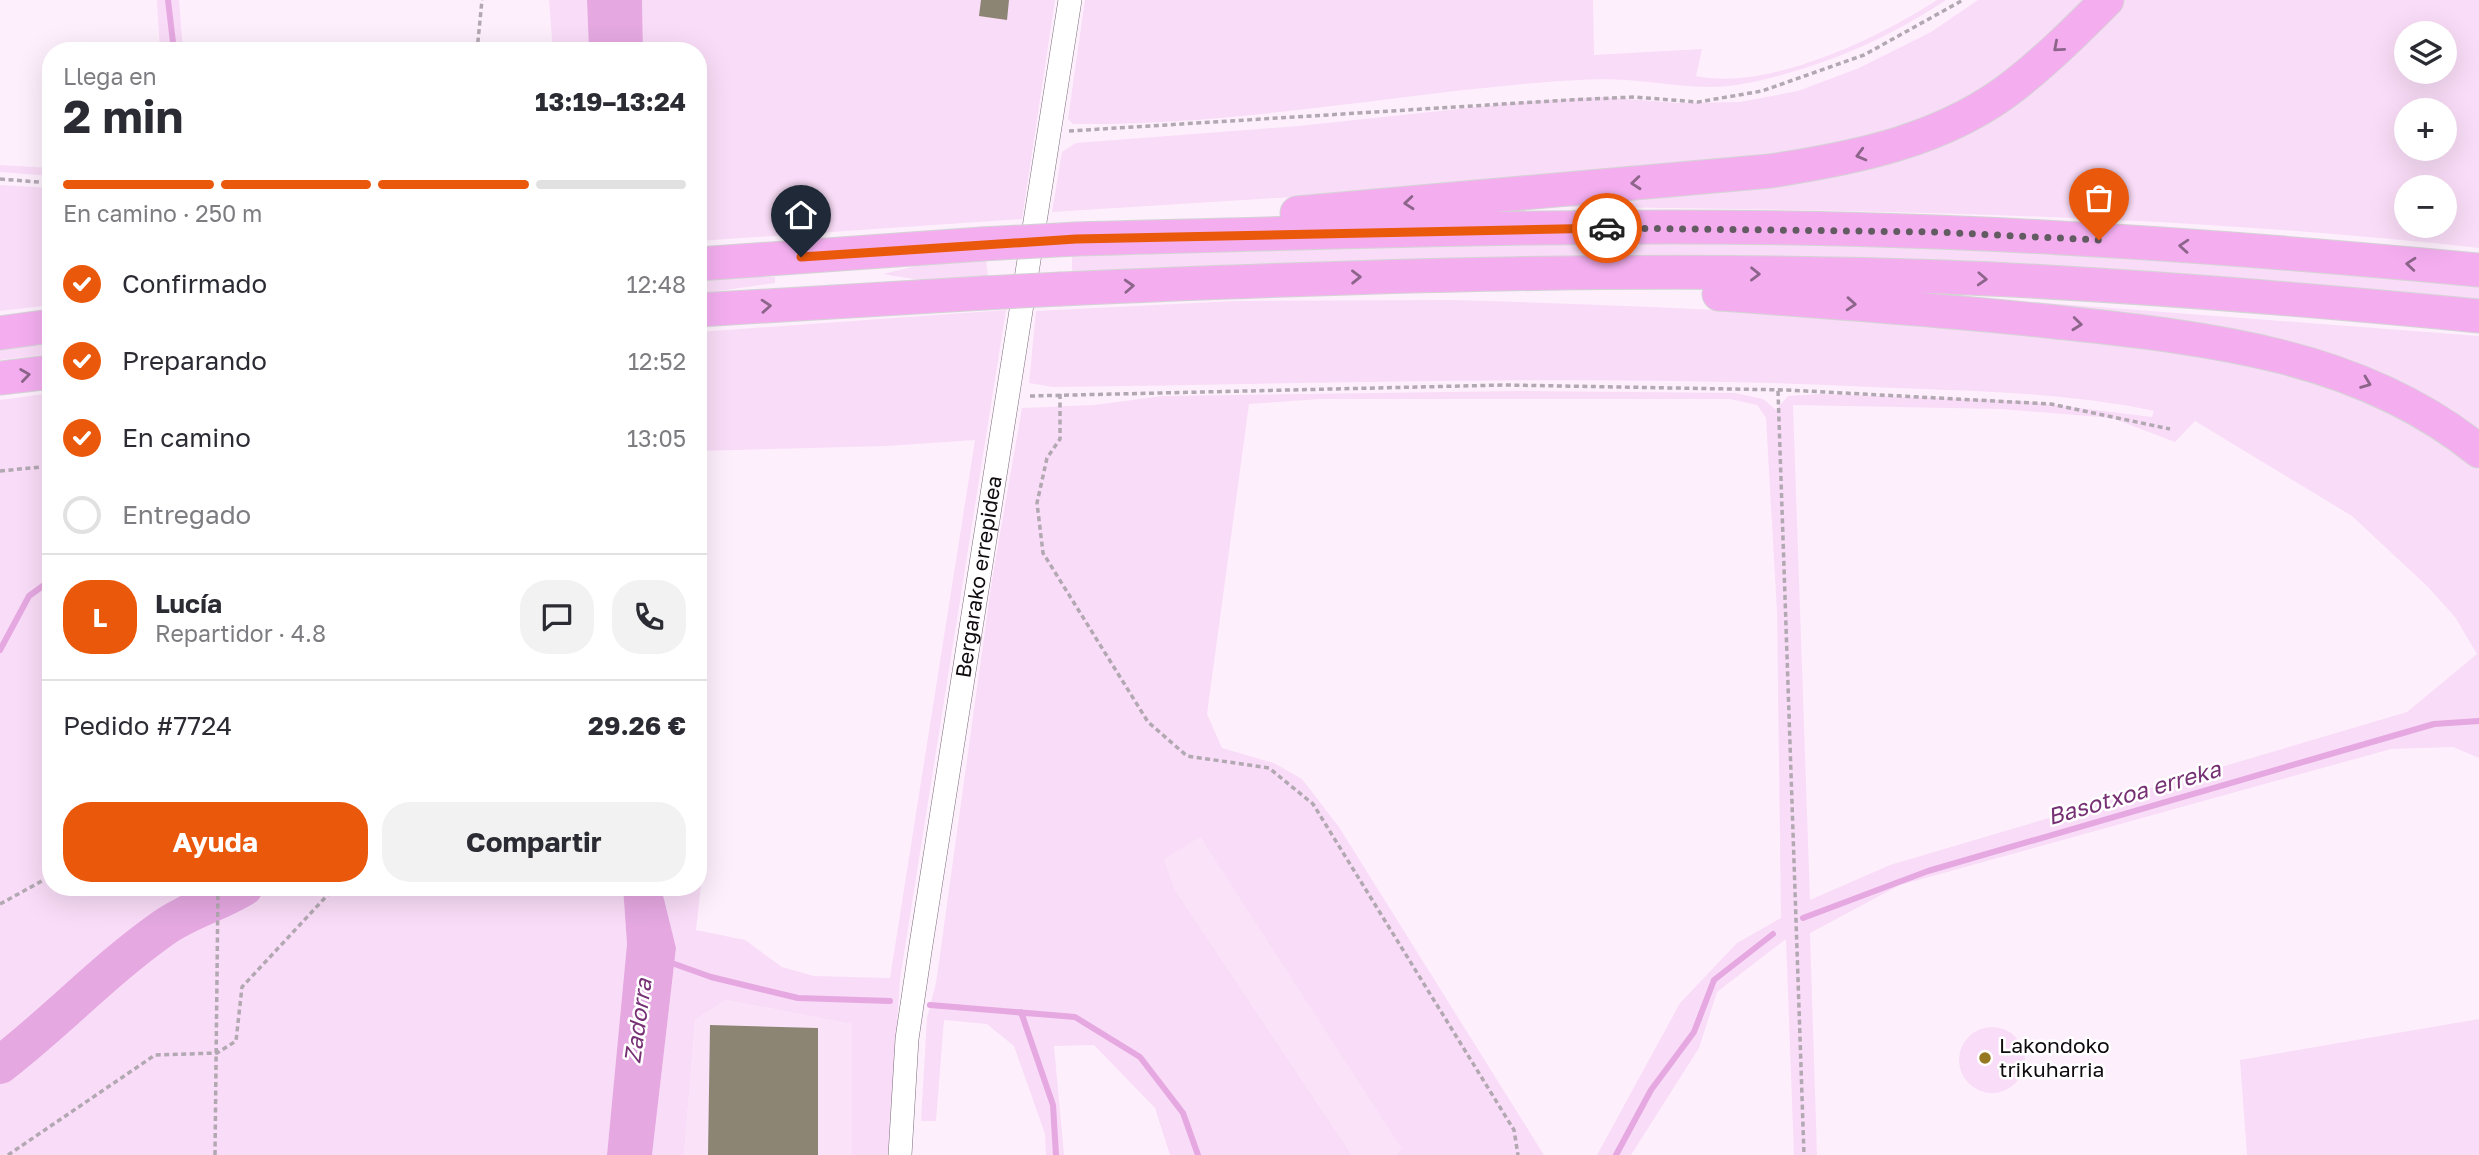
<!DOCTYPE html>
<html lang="es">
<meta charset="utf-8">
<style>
body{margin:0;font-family:"Golos Text",sans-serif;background:#f2f2f3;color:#2b2b33;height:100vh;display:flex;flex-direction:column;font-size:26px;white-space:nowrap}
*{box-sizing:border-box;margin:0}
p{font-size:23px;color:#7c7c81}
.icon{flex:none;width:38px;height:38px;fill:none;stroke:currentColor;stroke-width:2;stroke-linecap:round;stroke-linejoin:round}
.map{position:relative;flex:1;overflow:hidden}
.details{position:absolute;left:42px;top:42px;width:665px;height:854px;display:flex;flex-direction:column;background:#fff;border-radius:28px;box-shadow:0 7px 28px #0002}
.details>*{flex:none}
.fabs{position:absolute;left:2394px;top:21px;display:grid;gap:14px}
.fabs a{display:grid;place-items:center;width:63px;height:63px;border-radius:50%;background:#fff;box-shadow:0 7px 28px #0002;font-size:35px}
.pin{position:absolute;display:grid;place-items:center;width:60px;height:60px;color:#fff;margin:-72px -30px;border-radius:50% 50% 50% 0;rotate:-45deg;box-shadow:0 0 7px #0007}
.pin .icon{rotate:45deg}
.courier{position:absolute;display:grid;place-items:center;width:70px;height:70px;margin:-35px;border:5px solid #ea580c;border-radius:50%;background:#fff;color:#222;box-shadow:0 2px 9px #0007}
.overview em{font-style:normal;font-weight:700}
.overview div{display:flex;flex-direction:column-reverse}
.overview{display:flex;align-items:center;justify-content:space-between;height:119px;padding:0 21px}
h1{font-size:46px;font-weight:700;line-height:52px}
.bar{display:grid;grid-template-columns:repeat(4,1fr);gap:10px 7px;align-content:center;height:84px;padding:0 21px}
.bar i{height:9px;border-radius:5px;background:#e1e1e2}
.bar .active{background:#ea580c}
.bar p{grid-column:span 4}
.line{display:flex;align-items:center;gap:18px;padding:0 21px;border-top:2px solid #e1e1e2}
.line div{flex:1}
.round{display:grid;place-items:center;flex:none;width:74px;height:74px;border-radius:28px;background:#f2f2f3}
ol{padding:0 21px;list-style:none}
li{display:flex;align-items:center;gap:21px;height:77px}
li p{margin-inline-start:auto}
li .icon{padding:7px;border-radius:50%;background:#ea580c;color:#fff;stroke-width:4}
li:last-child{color:#7c7c81}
li i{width:38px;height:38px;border:4px solid #e1e1e2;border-radius:50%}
.action{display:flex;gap:14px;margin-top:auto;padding:14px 21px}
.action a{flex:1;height:80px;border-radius:28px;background:#ea580c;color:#fff;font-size:28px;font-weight:700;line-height:80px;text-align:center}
.action a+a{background:#f2f2f3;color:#2b2b33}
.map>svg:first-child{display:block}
</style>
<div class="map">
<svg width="2479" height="1155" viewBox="0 0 2479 1155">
<rect width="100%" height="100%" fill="#fdf0fc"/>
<path fill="#fae3f8" d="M1200,837L1403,1149L1395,1155H1352L1175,890L1164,860Z
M726,1000L852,1024V1155H684L695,1020Z"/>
<path fill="#f9dcf7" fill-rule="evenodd" d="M157,0H179L183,51H160Z
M549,0H587L589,51H553Z
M642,0H1055L1022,219L698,241V51H643Z
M1085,0H1593L1594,55L1702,49L1696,76C1768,91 1877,39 1937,0H1946C1884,41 1820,68 1748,83C1706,92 1668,83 1627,80C1601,78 1573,80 1547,82C1389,95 1232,126 1073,124L1068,119Z
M1978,0H2084L2019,62L1971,97L1914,125L1791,154L1325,195L1052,212L1062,152L1076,143L1299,126L1534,101L1601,97L1678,103L1740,102L1798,91L1859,68L1931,32Z
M2118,0H2479V248C2156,212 1833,210 1509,206L1922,148ZM2406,33H2445V72H2406ZM2406,110H2445V149H2406ZM2406,187H2445V226H2406Z
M0,165L51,168V176L0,172Z
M0,185L51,188V305L0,311Z
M1491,241L1939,246L2211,260L2479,284V300L1515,259L1072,271V256Z
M986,259L988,276L919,280L883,274L916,266Z
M732,275L775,277V283L698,294V278Z
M1451,300C1633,305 1816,312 1997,331C2161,348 2351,352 2479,470V758L2453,747L2391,749L1900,885L1810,933L1817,1155H1794L1786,939L1717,992L1699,1048L1631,1155H1597L1680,1003L1737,943L1781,918L1777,612L1766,418L1757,405L1730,399H1320L1249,404L1207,714L1222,748L1274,763L1302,779L1339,827L1544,1155H1395L1402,1149L1200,837L1164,860L1175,890L1352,1155H1170L1155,1108L1094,1045L1054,1046L1064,1155H1046L1045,1134L1014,1046L987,1024L944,1020L936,1121H921L927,1018L936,983L992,580L1022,408L1094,405L1163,396L1519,391L1735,393L1763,399L1776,410L1788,396L1820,394L2021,401L2152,417L2154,411C2059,390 1948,391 1850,386C1585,374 1319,384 1053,387L1029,383L1036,311L1235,301ZM1793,405L2001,409L2112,418L2175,442L2195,421L2352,516L2428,587L2455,617L2477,654L2407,712L1890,865L1810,900Z
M2033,302L2479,336V439L2410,391Z
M1006,310L900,979L888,1155H852V1024L726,1000L695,1020L684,1155H652L676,949L661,887H698V733L706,840L696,930L745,940L782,967L814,976L890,978L975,440L887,446L698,451V332Z
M51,340V354L0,360V346Z
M51,393V887H623L627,944L607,1155H0V400Z
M2479,1019V1155H2247L2240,1060Z
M1959 1060a33 33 0 1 1 66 0a33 33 0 1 1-66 0Z"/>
<path fill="#e5a8e1" d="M587,0H642L643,51H589Z
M623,887H661L676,948L652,1155H607L627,944Z"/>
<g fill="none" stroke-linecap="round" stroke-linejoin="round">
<path stroke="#e5a8e1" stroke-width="6" d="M168,0L174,51
M0,650L29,596L51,580
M1803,918L1928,871L2434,724L2479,721
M669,962L711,977L798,998L890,1001
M930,1005L1075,1017L1140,1057L1183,1113L1198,1155
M1021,1012L1053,1105L1056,1155
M1616,1155L1651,1090L1694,1032L1714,980L1773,934"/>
<path stroke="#e5a8e1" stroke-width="38" d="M0,1065C56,1022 104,970 162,929C186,911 218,903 244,887"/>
</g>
<path fill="#8c8574" d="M981,0H1009L1007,20L979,16Z
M710,1025L818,1028V1155H708Z"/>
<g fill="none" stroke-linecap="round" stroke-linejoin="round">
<g stroke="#796b78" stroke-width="24">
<g id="tertiary">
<path id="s1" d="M900,1155L907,1039L920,951L1070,0"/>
</g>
</g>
<g stroke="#d4d3d4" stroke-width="35">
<path id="motorway" d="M1297,213L1770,171C1856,158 1946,140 2016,84C2049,58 2078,29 2107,0
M1076,239C1363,232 1650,220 1937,232C2118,239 2299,253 2479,270
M698,264L982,244
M1061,289C1355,276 1650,266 1945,277C2123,284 2301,299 2479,316
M1719,294C1831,302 1944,310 2056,322C2204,338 2359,353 2479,451
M698,310L984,293
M0,333L51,326
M0,378L51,372"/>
</g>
<path stroke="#b2a8b1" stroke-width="3.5" stroke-dasharray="5 3.5" stroke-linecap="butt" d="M477,51L482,0
M1069,131L1568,100L1634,97L1698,102L1762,91L1864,55L1963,0
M0,179L51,183
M1778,391L1804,1155
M1060,394V439L1047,458L1037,503L1043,553L1148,722L1187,756L1269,768L1313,804L1514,1130L1518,1155
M1030,396L1505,385L1787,390L2051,404L2170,429
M0,471L51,466
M0,904L51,876
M8,1155L155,1055L217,1053L236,1041L242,987L335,887
M215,1155L218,887"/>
<use href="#tertiary" stroke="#fff" stroke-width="23"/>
<use href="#motorway" stroke="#f4aef0" stroke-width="33"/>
<g stroke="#d4d3d4" stroke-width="35" stroke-linecap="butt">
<path id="motorway-bridge" d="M982,244L1076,239
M984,293L1061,289"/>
</g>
<use href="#motorway-bridge" stroke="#f4aef0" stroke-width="33"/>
</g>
<defs><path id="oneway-chevron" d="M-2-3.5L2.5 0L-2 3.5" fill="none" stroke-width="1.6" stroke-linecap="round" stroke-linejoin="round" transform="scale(1.75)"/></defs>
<g stroke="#8d658b">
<use href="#oneway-chevron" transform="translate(2058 47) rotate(139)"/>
<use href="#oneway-chevron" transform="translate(1861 155) rotate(165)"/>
<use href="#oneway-chevron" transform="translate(1636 183) rotate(175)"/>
<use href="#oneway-chevron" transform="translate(1409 203) rotate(175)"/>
<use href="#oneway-chevron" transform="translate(2184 246) rotate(-176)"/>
<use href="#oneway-chevron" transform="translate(2411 264) rotate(-175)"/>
<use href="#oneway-chevron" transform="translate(1755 274) rotate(1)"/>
<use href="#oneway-chevron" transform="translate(1356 277) rotate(-1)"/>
<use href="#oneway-chevron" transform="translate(1982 279) rotate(3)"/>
<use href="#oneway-chevron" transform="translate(1129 286) rotate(-3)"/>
<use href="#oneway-chevron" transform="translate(1851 304) rotate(4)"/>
<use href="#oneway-chevron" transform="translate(766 306) rotate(-4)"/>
<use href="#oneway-chevron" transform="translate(2077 324) rotate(6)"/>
<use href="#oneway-chevron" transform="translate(25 375) rotate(-8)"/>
<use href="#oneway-chevron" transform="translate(2366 383) rotate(21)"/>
</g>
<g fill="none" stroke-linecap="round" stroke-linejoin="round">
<path stroke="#635b62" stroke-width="7" stroke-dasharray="0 12.6" d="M1607,228L1935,232L2099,240"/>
<path stroke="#ea580c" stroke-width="9" d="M801,257L1076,239L1607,228"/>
</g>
<circle fill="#957820" stroke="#fff" stroke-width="2.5" cx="1985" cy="1058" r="7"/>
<g text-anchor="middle" stroke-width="5" stroke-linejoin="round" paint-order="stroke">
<g font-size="21" fill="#100b0f" stroke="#fff">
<text dy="7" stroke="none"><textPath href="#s1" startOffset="584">Bergarako errepidea</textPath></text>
</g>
<g font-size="21" fill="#100b0f" stroke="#fff" text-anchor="start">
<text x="1999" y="1053">Lakondoko<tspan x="1999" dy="24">trikuharria</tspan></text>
</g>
<g font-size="23" font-style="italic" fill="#763074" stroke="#fff">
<text transform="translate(2134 793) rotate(-16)" y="8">Basotxoa erreka</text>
<text transform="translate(638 1021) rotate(-82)" y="8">Zadorra</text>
</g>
</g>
</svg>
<div class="fabs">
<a><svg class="icon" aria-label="layers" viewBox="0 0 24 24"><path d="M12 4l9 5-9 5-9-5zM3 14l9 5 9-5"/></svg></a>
<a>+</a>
<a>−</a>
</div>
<div class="pin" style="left:2099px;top:240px;background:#ea580c"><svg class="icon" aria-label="bag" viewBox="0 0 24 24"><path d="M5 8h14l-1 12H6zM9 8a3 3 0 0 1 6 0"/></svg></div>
<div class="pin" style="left:801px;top:257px;background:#1f2937"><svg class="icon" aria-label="home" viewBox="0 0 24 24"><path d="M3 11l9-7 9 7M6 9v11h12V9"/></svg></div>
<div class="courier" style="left:1607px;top:228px"><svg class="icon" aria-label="car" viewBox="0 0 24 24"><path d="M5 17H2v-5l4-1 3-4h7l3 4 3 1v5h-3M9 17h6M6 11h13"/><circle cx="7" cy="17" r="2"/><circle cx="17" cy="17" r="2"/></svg></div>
<section class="details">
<div class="overview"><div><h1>2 min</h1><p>Llega en</p></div><em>13:19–13:24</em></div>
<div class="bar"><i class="active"></i><i class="active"></i><i class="active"></i><i></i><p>En camino · 250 m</p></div>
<ol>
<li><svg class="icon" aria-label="check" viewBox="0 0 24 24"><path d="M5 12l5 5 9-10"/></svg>Confirmado<p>12:48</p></li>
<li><svg class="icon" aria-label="check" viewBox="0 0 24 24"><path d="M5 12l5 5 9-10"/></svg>Preparando<p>12:52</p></li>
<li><svg class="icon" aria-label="check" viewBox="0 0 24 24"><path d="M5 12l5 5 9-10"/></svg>En camino<p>13:05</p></li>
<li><i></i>Entregado</li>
</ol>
<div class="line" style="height:126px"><b class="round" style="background:#ea580c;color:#fff">L</b><div><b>Lucía</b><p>Repartidor · 4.8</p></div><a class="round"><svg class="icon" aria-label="chat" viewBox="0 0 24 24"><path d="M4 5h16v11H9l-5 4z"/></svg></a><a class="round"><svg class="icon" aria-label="phone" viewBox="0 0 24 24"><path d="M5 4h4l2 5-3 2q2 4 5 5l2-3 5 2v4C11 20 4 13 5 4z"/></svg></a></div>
<div class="line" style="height:91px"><div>Pedido #7724</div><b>29.26 €</b></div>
<div class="action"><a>Ayuda</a><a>Compartir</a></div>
</section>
</div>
